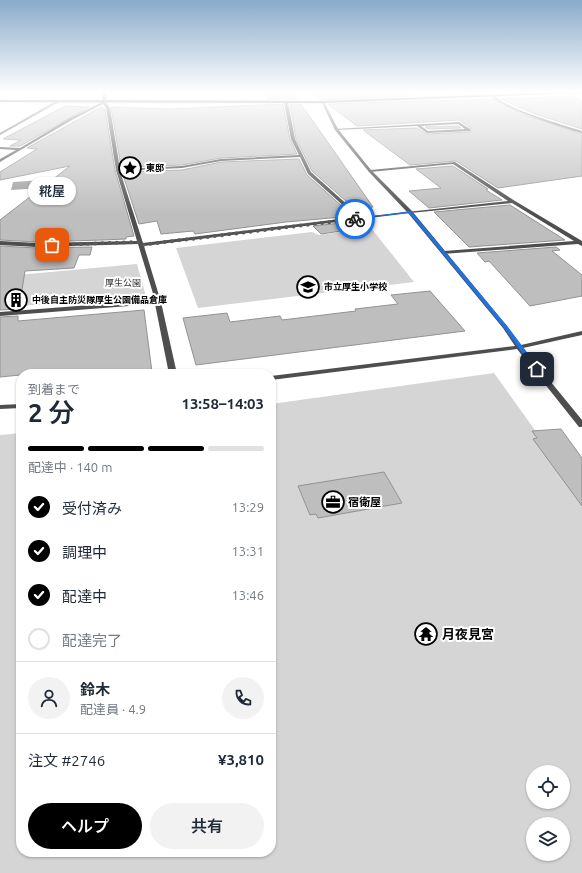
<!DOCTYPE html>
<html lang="ja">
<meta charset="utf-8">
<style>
body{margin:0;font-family:Ubuntu,"Noto Sans JP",sans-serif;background:#f2f2f3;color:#1f2937;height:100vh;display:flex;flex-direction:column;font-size:15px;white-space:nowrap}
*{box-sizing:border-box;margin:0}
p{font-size:13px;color:#747a83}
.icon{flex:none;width:22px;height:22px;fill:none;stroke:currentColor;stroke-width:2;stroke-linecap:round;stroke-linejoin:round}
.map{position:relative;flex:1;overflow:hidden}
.details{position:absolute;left:16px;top:369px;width:260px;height:488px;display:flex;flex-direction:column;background:#fff;border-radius:16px;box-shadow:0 1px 3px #0004}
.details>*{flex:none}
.controls{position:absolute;left:526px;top:765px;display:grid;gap:8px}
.controls a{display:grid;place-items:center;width:44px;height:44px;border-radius:50%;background:#fff;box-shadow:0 1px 3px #0004;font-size:20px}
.pin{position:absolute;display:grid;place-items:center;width:34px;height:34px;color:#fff;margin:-17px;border-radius:8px;box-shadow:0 2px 6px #0006}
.courier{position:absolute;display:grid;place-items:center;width:40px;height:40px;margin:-20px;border:3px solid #1a73e8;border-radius:50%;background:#fff;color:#222;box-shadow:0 1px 5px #0007}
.bubble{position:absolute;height:28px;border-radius:14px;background:#fff;box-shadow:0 1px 3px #0004;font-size:13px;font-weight:600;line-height:28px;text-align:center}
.headline em{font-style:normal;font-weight:600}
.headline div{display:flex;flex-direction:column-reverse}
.headline{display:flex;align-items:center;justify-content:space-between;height:68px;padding:0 12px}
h1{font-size:26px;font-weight:600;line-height:30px}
.bar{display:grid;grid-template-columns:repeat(4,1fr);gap:6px 4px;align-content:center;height:48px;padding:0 12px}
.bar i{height:5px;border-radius:3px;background:#e0e1e3}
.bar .active{background:#000}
.bar p{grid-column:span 4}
.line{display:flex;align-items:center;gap:10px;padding:0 12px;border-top:1px solid #e0e1e3}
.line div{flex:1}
.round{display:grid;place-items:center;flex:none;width:42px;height:42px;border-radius:21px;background:#f2f2f3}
ol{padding:0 12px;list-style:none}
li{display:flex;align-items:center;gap:12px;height:44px}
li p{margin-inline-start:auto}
li .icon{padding:4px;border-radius:50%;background:#000;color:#fff;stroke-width:4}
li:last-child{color:#747a83}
li i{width:22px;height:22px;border:2px solid #e0e1e3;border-radius:50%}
.primary-button{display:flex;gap:8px;margin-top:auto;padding:8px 12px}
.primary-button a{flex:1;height:46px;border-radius:24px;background:#000;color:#fff;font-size:16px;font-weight:600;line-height:46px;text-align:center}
.primary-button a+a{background:#f2f2f3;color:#1f2937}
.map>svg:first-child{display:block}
</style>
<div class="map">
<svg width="582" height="873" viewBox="0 0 582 873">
<rect width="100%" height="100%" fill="#fff"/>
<path fill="#d5d5d5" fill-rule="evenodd" d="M371,228L414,282L198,308L176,248L312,232L319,235Z
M137,264L146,296L138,299L0,307L7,276Z
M494,373L582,496V873H0V435L21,433V852H271V404ZM533,772H563V802H533ZM533,824H563V854H533Z"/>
<path fill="#9c9c9c" d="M74,178L73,186L11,190L13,182Z"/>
<path fill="#bebebe" stroke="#929292" d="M265,92H292L297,99H268Z
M310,92H407L411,96L321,100Z
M573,96L582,101V129L535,114L501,99Z
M492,99L525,115L582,134V176L498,188L456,161L410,165L363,130L417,128L427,134L470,132L471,128L459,120L357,126L328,104Z
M283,104L290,139L297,154L221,158L182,165L121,167L111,107L171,109Z
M290,104H301L373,207L355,209L312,171L296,139Z
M65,106L89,107L20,146H10L21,140L3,139Z
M101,107L105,109L115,170L134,236L126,237V239L102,240L37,242L0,240V220L70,166L0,180V172L37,149L27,148Z
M458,126L461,128L428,129L425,127Z
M299,159L307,175L353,216L286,222L195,234L193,231L161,234L157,221L139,224L122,172L182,170L221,162Z
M453,166L488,189L486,190L502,200L429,208L409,191L441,188L416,169Z
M510,205L565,240L469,247L434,212Z
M360,221L368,227L321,234L313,226Z
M0,246L37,248L92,247L90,255H79L74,268L25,271L19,309L0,310Z
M556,247L560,250L552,251L582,275V296L530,306L489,261L485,262L477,253Z
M430,291L465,331L196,365L183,318L227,313L230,322L280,316L282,320L356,311L355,309L398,304L391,295Z
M144,310L152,372L137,374H72V370L0,377V317L18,316V321Z
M561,429L582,458V506L533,439L537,438L532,431Z
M384,472L402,503L318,518L316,514L310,515L298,486Z"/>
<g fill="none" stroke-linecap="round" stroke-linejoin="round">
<g stroke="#dbdbdb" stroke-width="2">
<path id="primary" d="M561,92H582V93L322,103L0,102V100L322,101Z"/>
</g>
<path fill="#4e4e4e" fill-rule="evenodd" d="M103,92H107L106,102L110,108L120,169L182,166L221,159L299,155L291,139L284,102L286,101L288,102L295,139L311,172L361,217L508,201L453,164L370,172L368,171L370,170L455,162L515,201L582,241V246L578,244L442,254V252L444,251L574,241L512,203L410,213L144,246L161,302L177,374H169L155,304L0,316V312L155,300L138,244L37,247L0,245V241L37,243L137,241L116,170L106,108L103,104L72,120L0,162V159L16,150L0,149V147L20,148L70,118L102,102ZM300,157L308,174L356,217L143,243L120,171L182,168L221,161Z
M492,94H494C499,107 567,126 582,131V133C551,124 521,114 493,99Z
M56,101L59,102L0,135V133Z
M459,122L470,129V131L427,133L417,126L336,130L334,129ZM458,124L465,129L428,131L421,126Z"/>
<path fill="#4e4e4e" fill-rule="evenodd" d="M488,92H490L495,95L492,96Z
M321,101L324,102L338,129L371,170L412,211L507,326L521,345L582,331V335L523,348L582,420V427H579L517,349L271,380V376L515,346L503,328L408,213L369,172L335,130Z
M21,404V408L0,409V405Z"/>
<use href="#primary" fill="#000" fill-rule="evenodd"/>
</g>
<linearGradient id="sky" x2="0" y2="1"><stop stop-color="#89aaca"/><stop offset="0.43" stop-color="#fff"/><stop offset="1" stop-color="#fff" stop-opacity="0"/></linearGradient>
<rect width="582" height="214" fill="url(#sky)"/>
<path fill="#1a73e8" d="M411,211L507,326L539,368V370H535L504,328L409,213L353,219Z"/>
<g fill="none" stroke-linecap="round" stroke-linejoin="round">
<path stroke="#595959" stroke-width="4" stroke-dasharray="0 7.2" d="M52,245L140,242L141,245L355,219"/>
</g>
<defs>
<g id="sight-ring" transform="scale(1.15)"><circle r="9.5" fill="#fff" stroke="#000" stroke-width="1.5"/><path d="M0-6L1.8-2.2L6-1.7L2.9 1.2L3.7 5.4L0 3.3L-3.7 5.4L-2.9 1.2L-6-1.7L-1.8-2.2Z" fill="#000"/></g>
<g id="school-ring" transform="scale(1.15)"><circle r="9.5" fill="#fff" stroke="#000" stroke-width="1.5"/><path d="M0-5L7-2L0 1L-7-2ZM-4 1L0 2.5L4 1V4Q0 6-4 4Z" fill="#000"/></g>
<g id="building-ring" transform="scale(1.15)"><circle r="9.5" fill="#fff" stroke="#000" stroke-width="1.5"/><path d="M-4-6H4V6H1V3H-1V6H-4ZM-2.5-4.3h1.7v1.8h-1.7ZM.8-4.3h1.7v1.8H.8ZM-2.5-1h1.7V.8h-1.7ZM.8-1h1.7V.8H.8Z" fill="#000"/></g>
<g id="office-ring" transform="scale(1.15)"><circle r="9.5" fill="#fff" stroke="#000" stroke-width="1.5"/><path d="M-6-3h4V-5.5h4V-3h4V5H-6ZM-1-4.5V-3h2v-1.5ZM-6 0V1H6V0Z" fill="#000"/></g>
<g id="temple-ring" transform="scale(1.15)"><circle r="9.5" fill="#fff" stroke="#000" stroke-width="1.5"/><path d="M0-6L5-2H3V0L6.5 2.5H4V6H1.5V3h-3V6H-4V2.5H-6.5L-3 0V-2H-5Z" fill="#000"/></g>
</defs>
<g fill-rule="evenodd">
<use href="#sight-ring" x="130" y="168"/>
<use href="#school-ring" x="308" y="287"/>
<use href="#building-ring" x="16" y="300"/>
<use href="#office-ring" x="333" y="502"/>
<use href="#temple-ring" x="426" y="634"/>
</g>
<g text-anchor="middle" stroke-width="4" stroke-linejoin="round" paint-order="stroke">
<g font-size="9" font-weight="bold" fill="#000" stroke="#fff" text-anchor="start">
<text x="146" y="171">東邸</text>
<text x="324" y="290">市立厚生小学校</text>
<text x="32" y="303">中後自主防災隊厚生公園備品倉庫</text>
</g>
<g font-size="9" fill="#2c2c2c" stroke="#fff">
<text x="123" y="286">厚生公園</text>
</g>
<g font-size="11" font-weight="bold" fill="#000" stroke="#fff" text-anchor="start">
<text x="348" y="506">宿衛屋</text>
</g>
<g font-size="13" font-weight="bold" fill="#000" stroke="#fff" text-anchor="start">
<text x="442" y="639">月夜見宮</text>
</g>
</g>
</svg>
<div class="controls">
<a><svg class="icon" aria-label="locate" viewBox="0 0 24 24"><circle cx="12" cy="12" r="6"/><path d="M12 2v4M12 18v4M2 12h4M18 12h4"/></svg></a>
<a><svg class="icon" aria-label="layers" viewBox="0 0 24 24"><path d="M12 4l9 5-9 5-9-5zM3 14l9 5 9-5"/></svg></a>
</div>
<div class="pin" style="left:52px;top:245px;background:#ea580c"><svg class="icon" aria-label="bag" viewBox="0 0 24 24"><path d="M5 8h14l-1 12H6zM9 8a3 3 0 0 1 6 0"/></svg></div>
<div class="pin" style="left:537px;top:369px;background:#1f2937"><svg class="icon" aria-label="home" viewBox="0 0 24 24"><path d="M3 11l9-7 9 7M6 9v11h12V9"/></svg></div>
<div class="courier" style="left:355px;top:219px"><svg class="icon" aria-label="bike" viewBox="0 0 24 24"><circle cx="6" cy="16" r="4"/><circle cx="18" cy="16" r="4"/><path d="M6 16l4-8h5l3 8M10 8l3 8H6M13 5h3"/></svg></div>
<div class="bubble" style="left:28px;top:177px;width:48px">糀屋</div>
<section class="details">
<div class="headline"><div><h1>2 分</h1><p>到着まで</p></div><em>13:58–14:03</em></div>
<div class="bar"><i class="active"></i><i class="active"></i><i class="active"></i><i></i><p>配達中 · 140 m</p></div>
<ol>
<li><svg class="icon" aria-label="check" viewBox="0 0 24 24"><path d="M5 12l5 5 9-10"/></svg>受付済み<p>13:29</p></li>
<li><svg class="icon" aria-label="check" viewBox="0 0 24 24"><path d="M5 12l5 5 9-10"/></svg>調理中<p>13:31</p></li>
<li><svg class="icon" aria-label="check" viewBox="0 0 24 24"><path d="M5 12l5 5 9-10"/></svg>配達中<p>13:46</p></li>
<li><i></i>配達完了</li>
</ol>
<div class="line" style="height:72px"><a class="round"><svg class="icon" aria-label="person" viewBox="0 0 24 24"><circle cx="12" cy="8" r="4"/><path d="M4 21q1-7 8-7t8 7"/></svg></a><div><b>鈴木</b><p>配達員 · 4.9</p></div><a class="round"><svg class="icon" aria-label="phone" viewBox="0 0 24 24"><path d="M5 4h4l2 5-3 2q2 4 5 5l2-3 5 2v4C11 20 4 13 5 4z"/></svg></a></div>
<div class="line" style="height:52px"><div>注文 #2746</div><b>¥3,810</b></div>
<div class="primary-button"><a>ヘルプ</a><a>共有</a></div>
</section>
</div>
